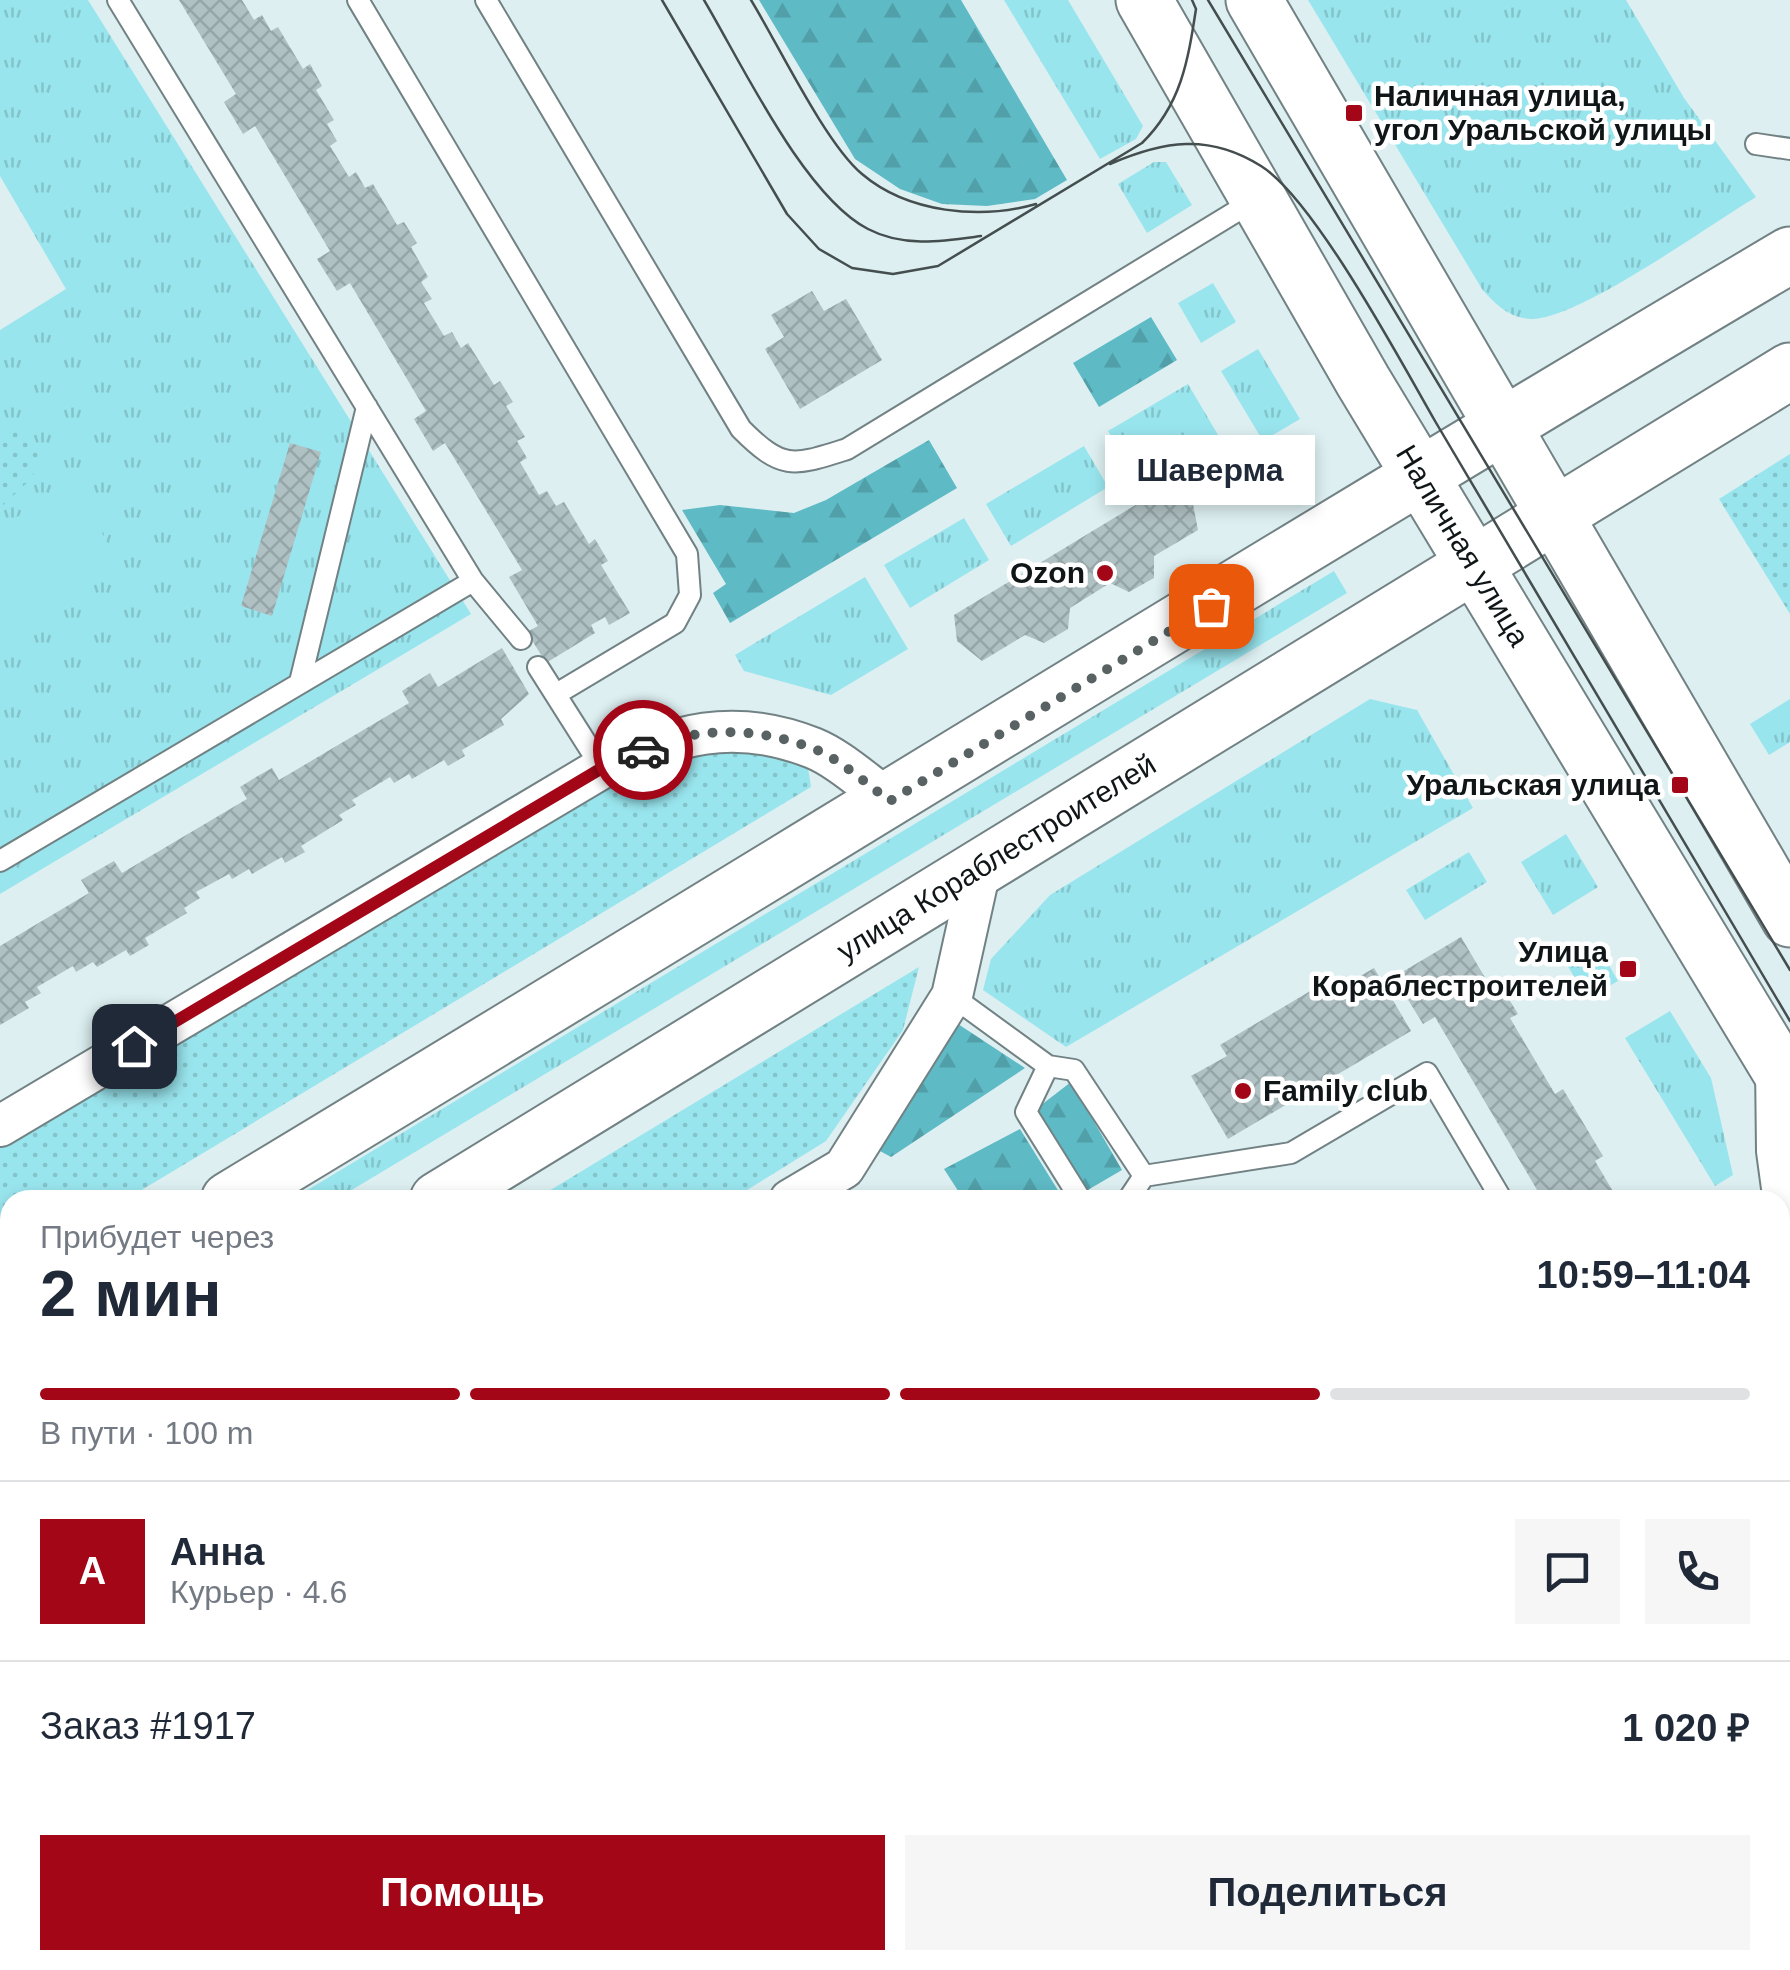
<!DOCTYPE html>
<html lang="ru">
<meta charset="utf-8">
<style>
body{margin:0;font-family:Arial,sans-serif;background:#f6f6f7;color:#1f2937;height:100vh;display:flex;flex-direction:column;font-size:38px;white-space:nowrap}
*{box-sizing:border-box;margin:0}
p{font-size:32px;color:#747a83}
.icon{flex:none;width:55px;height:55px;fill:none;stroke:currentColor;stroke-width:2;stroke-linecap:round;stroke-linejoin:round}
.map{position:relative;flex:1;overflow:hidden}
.panel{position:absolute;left:0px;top:1190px;width:1790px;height:780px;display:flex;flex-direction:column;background:#fff;border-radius:30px 30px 0 0;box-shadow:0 5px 15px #0003}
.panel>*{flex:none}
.pin{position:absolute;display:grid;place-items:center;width:85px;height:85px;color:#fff;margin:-42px;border-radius:20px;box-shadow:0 5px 15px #0006}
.courier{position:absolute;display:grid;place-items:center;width:100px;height:100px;margin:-50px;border:8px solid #a20617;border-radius:50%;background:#fff;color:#222;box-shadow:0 2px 12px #0007}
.bubble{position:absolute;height:70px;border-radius:0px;background:#fff;box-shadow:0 5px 15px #0003;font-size:32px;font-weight:600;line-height:70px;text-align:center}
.head em{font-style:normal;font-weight:600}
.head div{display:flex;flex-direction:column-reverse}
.head{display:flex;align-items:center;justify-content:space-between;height:170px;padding:0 40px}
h1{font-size:65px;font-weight:600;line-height:75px}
.bar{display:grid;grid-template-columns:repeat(4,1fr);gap:15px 10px;align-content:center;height:120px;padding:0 40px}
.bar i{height:12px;border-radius:8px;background:#e0e1e3}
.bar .on{background:#a20617}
.bar p{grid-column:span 4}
.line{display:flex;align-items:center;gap:25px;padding:0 40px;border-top:2px solid #e0e1e3}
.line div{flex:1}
.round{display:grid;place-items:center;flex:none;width:105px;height:105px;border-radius:0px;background:#f6f6f7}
.button{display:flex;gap:20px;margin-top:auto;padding:20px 40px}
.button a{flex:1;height:115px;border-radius:0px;background:#a20617;color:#fff;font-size:40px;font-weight:600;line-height:115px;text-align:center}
.button a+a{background:#f6f6f7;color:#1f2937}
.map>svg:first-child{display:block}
</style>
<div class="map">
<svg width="1790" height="1970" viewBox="0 0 1790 1970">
<defs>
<pattern id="grass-tufts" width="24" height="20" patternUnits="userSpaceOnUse" patternTransform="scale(2.5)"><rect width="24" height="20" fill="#99e5ee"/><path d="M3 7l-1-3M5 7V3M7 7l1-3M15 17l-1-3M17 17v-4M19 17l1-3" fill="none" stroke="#83c4cb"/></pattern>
<pattern id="forest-firs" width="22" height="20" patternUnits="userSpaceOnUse" patternTransform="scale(2.5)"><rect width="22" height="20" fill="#5ebac5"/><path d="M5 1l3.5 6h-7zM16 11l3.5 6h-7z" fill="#519fa8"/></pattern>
<pattern id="park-dots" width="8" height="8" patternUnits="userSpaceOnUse" patternTransform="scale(2.5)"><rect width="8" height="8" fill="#99e5ee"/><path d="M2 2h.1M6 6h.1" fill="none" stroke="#83c4cb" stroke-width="1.8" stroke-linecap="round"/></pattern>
<pattern id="building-cross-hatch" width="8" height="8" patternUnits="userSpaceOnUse" patternTransform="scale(2.5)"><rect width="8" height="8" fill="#b0c1c3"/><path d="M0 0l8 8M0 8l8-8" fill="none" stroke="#96a5a7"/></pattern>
</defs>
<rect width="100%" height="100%" fill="#ddeff1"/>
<path fill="url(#grass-tufts)" d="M0,0H88L471,614L0,894V330L66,289L0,176Z
M1004,0H1068L1143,126L1136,139L1100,159Z
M1308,0H1626L1684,98L1756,197C1705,228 1594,308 1541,318C1516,323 1497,307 1482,289Z
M1154,162H1166L1192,205L1147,233L1118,184Z
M1213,283L1236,322L1201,343L1178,303Z
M1258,349L1300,419L1263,441L1221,371Z
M1188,384L1231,457L1196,478L1178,448L1134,474L1108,431Z
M1084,446L1108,487L1011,546L986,504Z
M964,518L989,560L910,608L884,565Z
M1334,571L1347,593L335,1200H291Z
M865,577L908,649L831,695L744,671L735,655Z
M1370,699L1417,710L1473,808L1066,1047L983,990L991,959L1050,895Z
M1790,699V742L1769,755L1750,724Z
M1566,834L1598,887L1553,915L1521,862Z
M1469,852L1487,882L1425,920L1406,890Z
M1597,944L1618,981L1587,999L1566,963Z
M1670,1011L1711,1078L1733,1175L1715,1186L1625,1038Z
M666,1960H1016L1023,1970H663Z
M1381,1960H1513L1520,1970H1366Z"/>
<path fill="url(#forest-firs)" d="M759,0H961L1067,180L1035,199L987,206L942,204L900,189L855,159Z
M1151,317L1177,360L1099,407L1073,363Z
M929,440L957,488L730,623L713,593L726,584L682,510L720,505L794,513L826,500Z
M955,1022L1025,1068L891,1157L880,1151Z
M1071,1082L1122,1170L1086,1191L1036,1109Z
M1020,1129L1064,1200H964L944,1169Z
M0,1761L10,1777V1853L0,1860Z
M169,1960H284L290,1970H175Z"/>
<path fill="url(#park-dots)" d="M0,428L32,435L42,453L32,478L0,508Z
M1790,454V614L1719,499Z
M740,742L808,768L811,787L125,1200H10V1269L0,1275V1148L561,811L673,756Z
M919,967L903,1030L826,1141L731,1200H534Z
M10,1517V1646L4,1650L0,1643V1523Z"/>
<path fill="#99e5ee" d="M76,485L122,570L0,635V526Z
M1036,1960H1143L1127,1970H1042Z"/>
<path fill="url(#building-cross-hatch)" d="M179,0H242L254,20L262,15L271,31L278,27L303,69L310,64L322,86L316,90L334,120L327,124L337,141L330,146L349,177L356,172L365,188L373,184L397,225L404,222L417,243L411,247L428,277L421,282L432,299L424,303L444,336L452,332L461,348L468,343L494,385L500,381L513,402L506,406L525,437L517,441L527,458L520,462L539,495L547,491L556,506L564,502L589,544L595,539L608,561L601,565L630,613L609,625L605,617L591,625L595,633L546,663L527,632L538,626L509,577L522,570L445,443L433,451L423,434L414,419L426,411L350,283L337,291L317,259L330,251L255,126L243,134L224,102L236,94Z
M812,291L824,311L846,299L882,360L800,409L765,349L784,337L771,315Z
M290,443L321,452L272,616L241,606Z
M1170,484L1192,499L1198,530L1154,556V578L1129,592L1110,583L1070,608L1068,629L1044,643L1025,635L982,661L957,641L954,615Z
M502,648L529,694L501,719L504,725L462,750L465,756L448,766L444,760L412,779L409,774L394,783L390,777L352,800L356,805L339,815L343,820L301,846L305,852L285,863L282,857L252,874L249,869L232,879L229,874L196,892L200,898L184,908L187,913L145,938L149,945L130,956L126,950L97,967L93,962L76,972L73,966L37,987L41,993L25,1002L29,1008L0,1025V946L89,893L81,880L114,861L122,873L247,799L240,787L256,777L272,768L279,780L409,703L402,691L430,673L438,687Z
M1461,937L1490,986L1498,981L1518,1014L1510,1018L1555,1094L1563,1089L1603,1156L1595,1161L1617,1198L1623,1195L1626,1200H1543L1435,1017L1423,1024L1394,977Z
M1374,968L1411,1031L1228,1139L1191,1076L1227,1056L1220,1045L1327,981L1333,992Z
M1780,1458L1790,1475V1591L1780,1574Z
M1790,1761V1852L1780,1858V1767Z
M10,1902V1960H72L78,1970H0V1908Z
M399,1960H487L493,1970H405Z"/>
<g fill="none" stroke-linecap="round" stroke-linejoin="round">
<g stroke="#728284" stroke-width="24">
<path id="lane" d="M118,0L473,581L521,639
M358,0L687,554L690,595L675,623L558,693
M486,0L741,429C783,471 793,466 847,449L1255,200
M1756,144L1790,149
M538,667L602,768
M300,682L367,407
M0,861L473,581
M952,996L1048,1066L1074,1070L1144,1176L1291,1153L1427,1073L1502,1200
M1048,1066L1026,1112L1081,1200
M1128,1200L1144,1176
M1780,1636L1790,1652
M0,1692L10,1708
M1780,1716L1790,1710
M0,1885L10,1878
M159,1960L165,1970
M318,1960L324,1970
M557,1960L563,1970
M1260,1960L1266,1970
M1569,1960L1576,1970
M1320,1970L1337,1960
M1761,1970L1777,1960"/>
</g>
<g stroke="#728284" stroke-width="44">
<path id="street" d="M1776,1064L1777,1151L1790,1247
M0,1126L602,768C676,735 732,716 813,748C840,759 866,784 891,801
M790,1200L844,1168L952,996L980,870
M0,1672L10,1666"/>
</g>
<g stroke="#728284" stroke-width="59">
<g id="secondary">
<path id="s1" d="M1144,0L1363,381L1790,1087"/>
<path d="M1254,0L1790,919"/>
<path d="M229,1200C750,886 1267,564 1790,255"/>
<path id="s2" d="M438,1200L1790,371"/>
<path d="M0,1338L10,1332"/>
<path d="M0,1466L10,1460"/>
</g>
</g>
<use href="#lane" stroke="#fff" stroke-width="20"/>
<use href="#street" stroke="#fff" stroke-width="40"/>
<use href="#secondary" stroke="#fff" stroke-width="55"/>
<path stroke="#454e4f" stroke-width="2.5" d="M662,0L787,214L819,249L852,268L893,274L938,266L1142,143C1181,105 1188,61 1196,9L1192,0
M704,0C742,64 804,196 868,229C904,248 944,241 981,236
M751,0C778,44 825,143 862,174C908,213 980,220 1036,204
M1208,0L1790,970
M1110,164C1163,141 1209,133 1261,166C1314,199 1400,360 1435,421C1553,621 1671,821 1790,1021"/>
</g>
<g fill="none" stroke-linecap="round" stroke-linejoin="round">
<path stroke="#586263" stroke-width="10" stroke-dasharray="0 18" d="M643,750C696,726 757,727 812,748C839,758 866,784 890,801L1211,606"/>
<path stroke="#a20617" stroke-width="12" d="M134,1046L602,768L643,750"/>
</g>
<g fill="#a20617" stroke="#fff" stroke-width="4">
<rect x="1344" y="103" width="20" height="20" rx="5"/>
<circle cx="1105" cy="573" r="10"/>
<rect x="1670" y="775" width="20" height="20" rx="5"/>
<rect x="1618" y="959" width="20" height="20" rx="5"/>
<circle cx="1243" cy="1091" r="10"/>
</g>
<g text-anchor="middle" stroke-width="9" stroke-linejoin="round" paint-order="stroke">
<g font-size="30" font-weight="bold" fill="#101617" stroke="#fff" text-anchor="end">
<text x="1374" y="106" text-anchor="start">Наличная улица,<tspan x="1374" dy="34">угол Уральской улицы</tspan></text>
<text x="1085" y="583">Ozon</text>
<text x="1660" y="795">Уральская улица</text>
<text x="1608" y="962">Улица<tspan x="1608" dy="34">Кораблестроителей</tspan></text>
<text x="1263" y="1101" text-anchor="start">Family club</text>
</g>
<g font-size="30" fill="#101617" stroke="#fff">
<text dy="10" stroke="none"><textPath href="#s1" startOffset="632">Наличная улица</textPath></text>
<text dy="10" stroke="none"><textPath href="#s2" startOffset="655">улица Кораблестроителей</textPath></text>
</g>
</g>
</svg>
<div class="pin" style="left:1211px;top:606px;background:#ea580c"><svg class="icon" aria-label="bag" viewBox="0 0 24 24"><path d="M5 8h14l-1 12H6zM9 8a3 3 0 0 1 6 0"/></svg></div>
<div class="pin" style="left:134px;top:1046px;background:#1f2937"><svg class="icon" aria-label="home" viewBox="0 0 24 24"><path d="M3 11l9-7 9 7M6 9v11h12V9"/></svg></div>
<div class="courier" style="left:643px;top:750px"><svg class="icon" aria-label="car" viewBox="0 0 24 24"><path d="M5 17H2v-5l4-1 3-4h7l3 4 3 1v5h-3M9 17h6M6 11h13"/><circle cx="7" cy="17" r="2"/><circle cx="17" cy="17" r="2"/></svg></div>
<div class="bubble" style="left:1105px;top:435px;width:210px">Шаверма</div>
<section class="panel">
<div class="head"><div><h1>2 мин</h1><p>Прибудет через</p></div><em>10:59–11:04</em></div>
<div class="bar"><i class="on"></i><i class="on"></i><i class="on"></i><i></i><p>В пути · 100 m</p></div>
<div class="line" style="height:180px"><b class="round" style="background:#a20617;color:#fff">А</b><div><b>Анна</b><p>Курьер · 4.6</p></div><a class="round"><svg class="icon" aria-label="chat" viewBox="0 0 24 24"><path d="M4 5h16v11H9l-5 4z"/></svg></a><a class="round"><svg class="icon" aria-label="phone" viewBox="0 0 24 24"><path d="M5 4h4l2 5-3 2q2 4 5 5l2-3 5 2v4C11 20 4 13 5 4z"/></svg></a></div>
<div class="line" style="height:130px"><div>Заказ #1917</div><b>1 020 ₽</b></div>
<div class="button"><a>Помощь</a><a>Поделиться</a></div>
</section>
</div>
